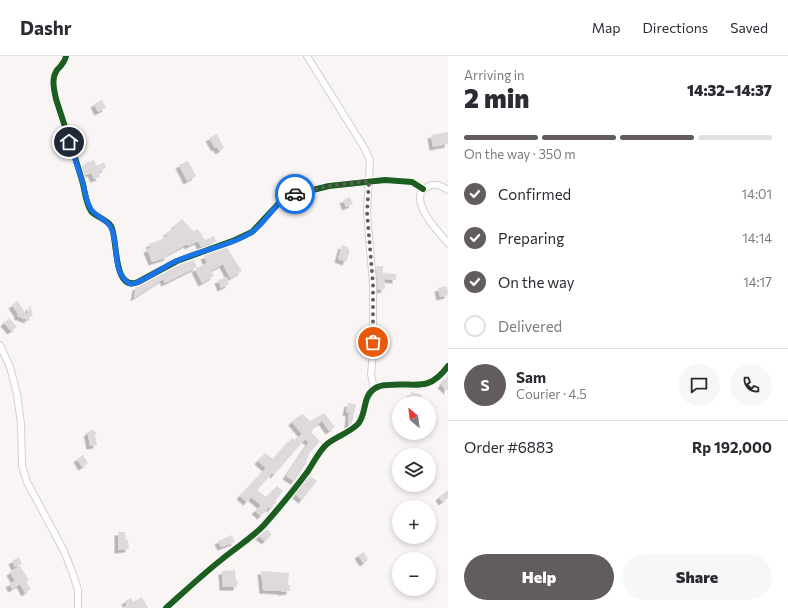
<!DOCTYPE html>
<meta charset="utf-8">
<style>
body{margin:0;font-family:Commissioner,sans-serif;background:#f7f7f7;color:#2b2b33;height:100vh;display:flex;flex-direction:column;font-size:15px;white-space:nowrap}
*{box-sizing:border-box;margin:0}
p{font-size:13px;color:#7c7c81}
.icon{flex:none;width:22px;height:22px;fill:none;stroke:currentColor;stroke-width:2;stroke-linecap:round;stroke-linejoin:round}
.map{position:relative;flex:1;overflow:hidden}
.drawer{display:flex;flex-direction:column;background:#fff;width:340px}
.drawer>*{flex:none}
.needle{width:26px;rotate:331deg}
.tools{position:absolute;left:392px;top:340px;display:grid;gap:8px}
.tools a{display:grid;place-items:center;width:44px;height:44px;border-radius:50%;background:#fff;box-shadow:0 2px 6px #0003;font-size:20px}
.pin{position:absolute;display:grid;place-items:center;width:34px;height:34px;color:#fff;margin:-17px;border:2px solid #fff;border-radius:50%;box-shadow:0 1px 4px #0007}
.courier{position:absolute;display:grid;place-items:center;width:40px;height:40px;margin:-20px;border:3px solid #1a73e8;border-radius:50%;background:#fff;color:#222;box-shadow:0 1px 5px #0007}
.overview em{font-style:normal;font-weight:800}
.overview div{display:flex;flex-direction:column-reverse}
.overview{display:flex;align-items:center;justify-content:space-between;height:68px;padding:0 16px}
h1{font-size:26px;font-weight:800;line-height:30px}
.bar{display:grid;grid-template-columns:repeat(4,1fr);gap:6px 4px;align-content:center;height:48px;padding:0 16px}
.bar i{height:5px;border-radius:3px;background:#e1e1e2}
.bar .active{background:#625d5c}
.bar p{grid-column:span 4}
.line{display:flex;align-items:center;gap:10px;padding:0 16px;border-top:1px solid #e1e1e2}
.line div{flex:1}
.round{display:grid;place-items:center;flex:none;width:42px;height:42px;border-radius:21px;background:#f7f7f7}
ol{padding:0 16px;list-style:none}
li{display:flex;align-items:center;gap:12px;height:44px}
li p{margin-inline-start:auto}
li .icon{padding:4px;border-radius:50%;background:#625d5c;color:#fff;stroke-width:4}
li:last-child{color:#7c7c81}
li i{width:22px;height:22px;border:2px solid #e1e1e2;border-radius:50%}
.button{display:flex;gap:8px;margin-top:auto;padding:8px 16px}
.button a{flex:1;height:46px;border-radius:24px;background:#625d5c;color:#fff;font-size:16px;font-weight:800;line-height:46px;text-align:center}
.button a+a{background:#f7f7f7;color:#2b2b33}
header{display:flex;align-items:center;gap:24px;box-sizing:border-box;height:56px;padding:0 20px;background:#fff;border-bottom:1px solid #e1e1e2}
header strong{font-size:19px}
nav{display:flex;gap:22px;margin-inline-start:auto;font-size:14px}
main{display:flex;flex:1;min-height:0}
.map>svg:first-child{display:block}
</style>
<header>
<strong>Dashr</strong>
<nav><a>Map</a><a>Directions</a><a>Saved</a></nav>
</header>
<main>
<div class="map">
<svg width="448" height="552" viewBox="0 0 448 552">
<defs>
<filter id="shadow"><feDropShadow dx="-3.5" dy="3.5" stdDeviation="0" flood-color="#0004"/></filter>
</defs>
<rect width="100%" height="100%" fill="#faf5f5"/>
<path fill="#ded9da" filter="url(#shadow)" d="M102,44L106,52L98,56L94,48Z
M448,76V88L433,91L431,79Z
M217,78L224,92L219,95L217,91L215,92L209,82Z
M94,104L97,110L104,106L106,112L98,116L100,121L94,123L91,117L85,119L83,111L85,110L84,108Z
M188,105L196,120L187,125L179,109Z
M350,141L353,148L346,151L343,144Z
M182,163L193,175L198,173L205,184L214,180L216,186L201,191L198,185L188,190L187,188L167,199L168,201L152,206L147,193L151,192L149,188L160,184L168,179L166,177L176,171L174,170Z
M342,189L349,192L348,194L350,195L346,206L338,203Z
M227,192L242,215L230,222L223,208L211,215L214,220L202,227L195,213L207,207L204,200Z
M194,204L197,211L165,227L163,223L134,242L136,231L140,230L179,209Z
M376,210H383V217L396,218V224L384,223L385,233L378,234Z
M227,221L229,228L221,232L218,224Z
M447,230L448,239L440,241L438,232Z
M18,245L27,260L30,249L33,260L28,262L29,264L17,260L18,258L12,249Z
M9,262L17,271L11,275L4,267Z
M448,319V335L441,329Z
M411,336L422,339L420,345L409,343Z
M348,347L356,348L352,367L348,370L349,357L346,356Z
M324,357L335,371L329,375L322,365L313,371L314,372L311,376L320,385L308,399L309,400L306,405L307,406L295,424L294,425L286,420L309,386L305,383L274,419L272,417L257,434L266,441L277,430L283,435L275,445L276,446L271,453L269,451L261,460L255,455L261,449L251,441L247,446L240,440L266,412L258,405L265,397L273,403L292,382L294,384L302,378L292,366L296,362L303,358L310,365Z
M91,373L97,377L95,379L97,389L90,390L88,379L87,378Z
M83,399L88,407L82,411L77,403Z
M310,420L317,425L302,444L296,439Z
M448,434V442L442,446L439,441Z
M267,473L272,478L265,485L259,480Z
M118,476H125L126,484H128L129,493L118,494Z
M232,479L235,486L221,491L218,485Z
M364,496L368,504L363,507L358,499Z
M19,501L22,508L15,511L12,505Z
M20,510L29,524L26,526L31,533L25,537L20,528L12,533L9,528L15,525L10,516Z
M235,514L236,525H238L237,531H223L222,515Z
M261,515L289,517L288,529H290V535L281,536V535L263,534Z
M142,541L148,552H123L127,549L125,545L131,542L133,546Z"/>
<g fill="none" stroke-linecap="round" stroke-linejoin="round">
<g stroke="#d4cfcf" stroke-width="8">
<path id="minor" d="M66,0C65,6 61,10 57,14C51,23 54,33 56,43C65,71 75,100 83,128C85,137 86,147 91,155C96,161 106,163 111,170C118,180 112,237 138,226L177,205L235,184L252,176L280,146L288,140L329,130L385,124L412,126L423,133
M307,0L365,93L370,105L367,156L373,228V297L371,318L374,333
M448,134C440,129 434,126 425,132C408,144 439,177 448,187
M0,289L10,311L17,338L21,368L22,410L27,426L64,495L73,518L78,534V552
M166,552C184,536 202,519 221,504C235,492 251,483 264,469C279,452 294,434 308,415C314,406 319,395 327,388C337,380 349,377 358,368C367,358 362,341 374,333C378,330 384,329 388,329C416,326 428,337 448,310"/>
</g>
<use href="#minor" stroke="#fefefe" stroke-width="6"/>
<g stroke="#fff" stroke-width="8">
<path id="cycleway" d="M66,0C65,6 61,10 57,14C51,23 54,33 56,43C65,71 75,100 83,128C85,137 86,147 91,155C96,161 106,163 111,170C118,180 112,237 138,226L177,205L235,184L252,176L280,146L288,140L329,130L385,124L412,126L423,133
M166,552C184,536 202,519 221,504C235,492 251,483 264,469C279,452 294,434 308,415C314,406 319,395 327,388C337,380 349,377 358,368C367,358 362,341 374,333C378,330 384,329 388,329C416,326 428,337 448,310"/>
</g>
<use href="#cycleway" stroke="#1b5e20" stroke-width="6"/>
</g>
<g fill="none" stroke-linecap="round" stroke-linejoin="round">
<path stroke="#625d5c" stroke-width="4" stroke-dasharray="0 7.2" d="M295,138L328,130L369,125L367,156L373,228V286"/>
<path stroke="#1a73e8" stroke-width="5" d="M69,86C74,100 78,113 83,127C85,136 86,145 91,153C96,161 107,163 111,172C120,188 110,215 130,228C138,229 165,210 174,206C199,194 229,191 252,176C268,165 275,144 295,138"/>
</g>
</svg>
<div class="tools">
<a><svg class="needle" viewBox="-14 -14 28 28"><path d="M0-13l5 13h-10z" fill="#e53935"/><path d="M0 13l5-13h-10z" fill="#7c7c81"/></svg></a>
<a><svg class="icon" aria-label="layers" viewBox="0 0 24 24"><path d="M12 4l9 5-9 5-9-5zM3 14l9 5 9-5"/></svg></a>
<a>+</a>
<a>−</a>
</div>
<div class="pin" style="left:373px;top:286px;background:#ea580c"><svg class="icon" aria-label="bag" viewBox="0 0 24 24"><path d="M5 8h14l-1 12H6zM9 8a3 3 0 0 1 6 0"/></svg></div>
<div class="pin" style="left:69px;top:86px;background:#1f2937"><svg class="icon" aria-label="home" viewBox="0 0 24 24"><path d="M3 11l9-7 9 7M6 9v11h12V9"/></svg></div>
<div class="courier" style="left:295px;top:138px"><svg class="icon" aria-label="car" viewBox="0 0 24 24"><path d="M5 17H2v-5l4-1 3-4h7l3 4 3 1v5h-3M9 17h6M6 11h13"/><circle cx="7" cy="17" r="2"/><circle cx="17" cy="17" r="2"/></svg></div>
</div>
<section class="drawer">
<div class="overview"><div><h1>2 min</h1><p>Arriving in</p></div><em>14:32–14:37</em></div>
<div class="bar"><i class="active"></i><i class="active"></i><i class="active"></i><i></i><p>On the way · 350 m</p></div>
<ol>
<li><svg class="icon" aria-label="check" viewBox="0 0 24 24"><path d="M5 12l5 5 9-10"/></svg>Confirmed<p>14:01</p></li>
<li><svg class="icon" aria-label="check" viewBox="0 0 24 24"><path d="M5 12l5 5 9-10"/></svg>Preparing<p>14:14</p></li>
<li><svg class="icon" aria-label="check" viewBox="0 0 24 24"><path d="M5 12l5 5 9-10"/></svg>On the way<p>14:17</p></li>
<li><i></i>Delivered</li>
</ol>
<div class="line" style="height:72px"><b class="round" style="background:#625d5c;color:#fff">S</b><div><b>Sam</b><p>Courier · 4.5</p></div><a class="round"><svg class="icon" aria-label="chat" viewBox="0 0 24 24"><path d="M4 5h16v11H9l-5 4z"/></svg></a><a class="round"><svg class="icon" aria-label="phone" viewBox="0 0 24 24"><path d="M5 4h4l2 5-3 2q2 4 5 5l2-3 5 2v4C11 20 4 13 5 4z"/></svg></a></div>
<div class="line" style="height:52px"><div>Order #6883</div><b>Rp 192,000</b></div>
<div class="button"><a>Help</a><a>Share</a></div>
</section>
</main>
